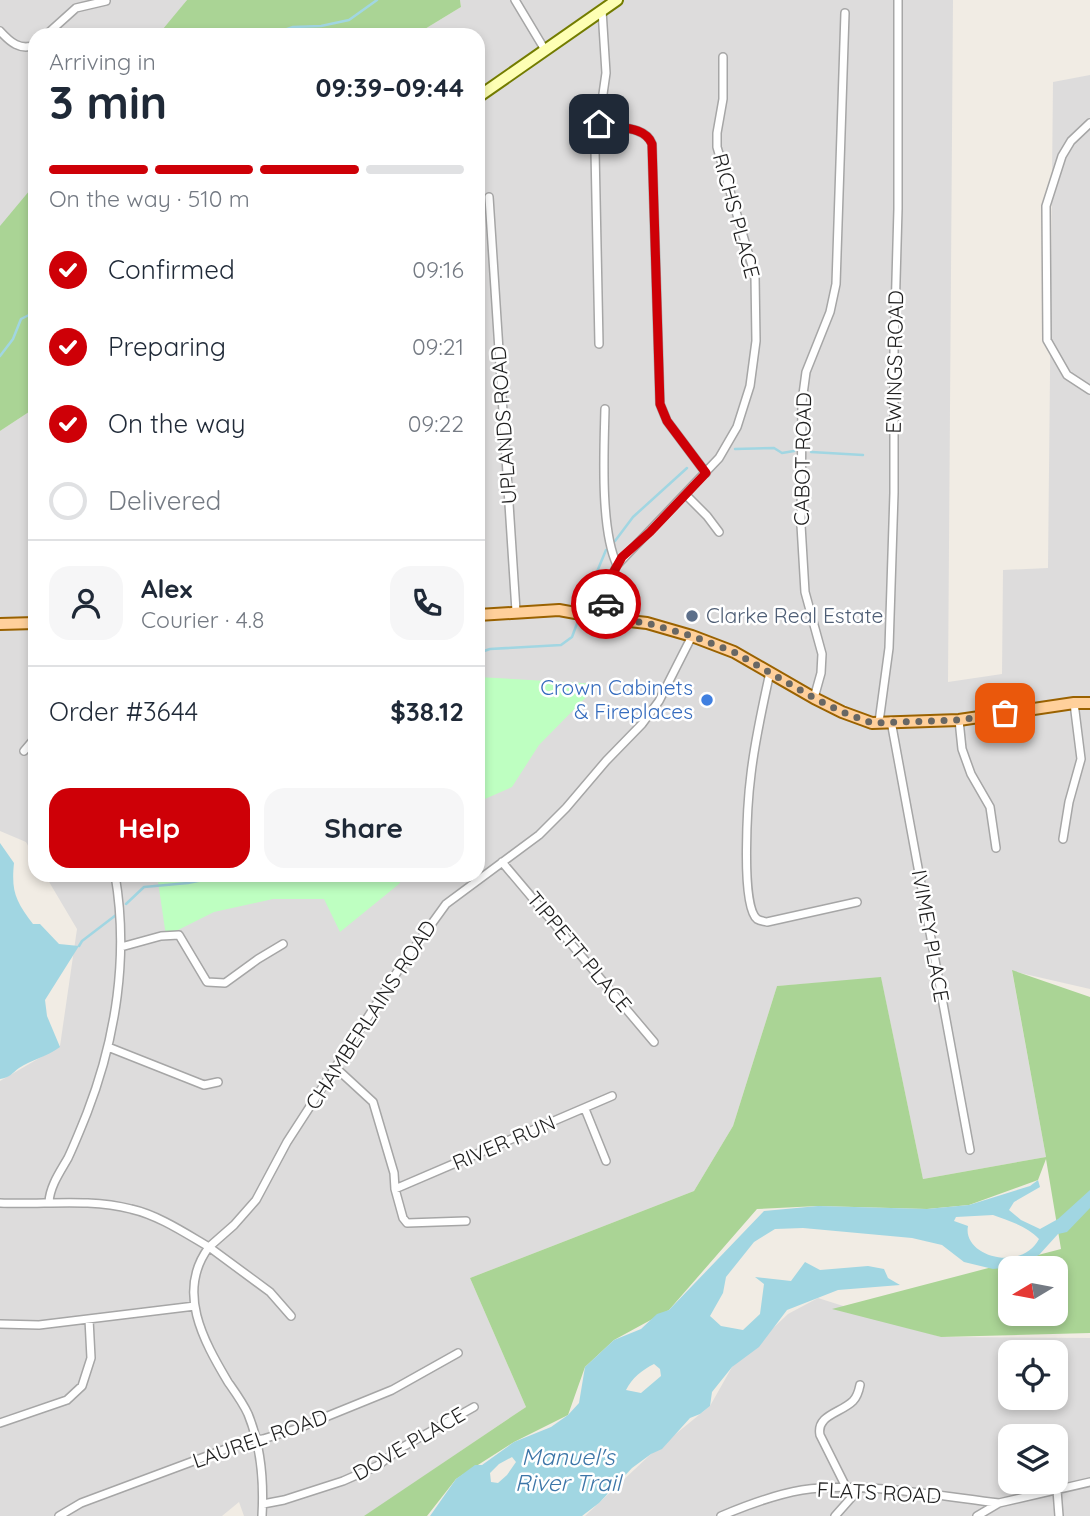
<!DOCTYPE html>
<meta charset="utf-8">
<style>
body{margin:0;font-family:Quicksand,sans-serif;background:#f6f6f7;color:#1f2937;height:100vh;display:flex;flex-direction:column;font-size:26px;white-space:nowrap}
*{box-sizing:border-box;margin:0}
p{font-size:23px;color:#747a83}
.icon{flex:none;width:38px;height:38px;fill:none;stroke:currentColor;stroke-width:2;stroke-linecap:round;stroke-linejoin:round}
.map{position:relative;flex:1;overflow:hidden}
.details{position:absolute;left:28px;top:28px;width:457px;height:854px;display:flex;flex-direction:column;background:#fff;border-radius:21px;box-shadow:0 4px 10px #0003}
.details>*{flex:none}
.needle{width:46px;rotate:260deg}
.tools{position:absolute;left:998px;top:1256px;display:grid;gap:14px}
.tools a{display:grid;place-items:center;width:70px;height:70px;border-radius:14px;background:#fff;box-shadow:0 4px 10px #0003;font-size:35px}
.pin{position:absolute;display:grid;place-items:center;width:60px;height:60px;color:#fff;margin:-30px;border-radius:14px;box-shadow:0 4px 10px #0006}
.courier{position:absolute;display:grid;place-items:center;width:70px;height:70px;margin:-35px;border:5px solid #ce0007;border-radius:50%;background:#fff;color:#222;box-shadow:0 2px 9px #0007}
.summary em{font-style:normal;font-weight:700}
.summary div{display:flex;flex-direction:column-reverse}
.summary{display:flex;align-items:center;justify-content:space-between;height:119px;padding:0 21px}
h1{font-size:46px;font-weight:700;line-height:52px}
.bar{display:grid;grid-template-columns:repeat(4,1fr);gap:10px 7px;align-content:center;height:84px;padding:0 21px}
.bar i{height:9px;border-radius:5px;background:#e0e1e3}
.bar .active{background:#ce0007}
.bar p{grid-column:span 4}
.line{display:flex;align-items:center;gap:18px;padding:0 21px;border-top:2px solid #e0e1e3}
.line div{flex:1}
.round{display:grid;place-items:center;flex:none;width:74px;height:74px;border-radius:21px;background:#f6f6f7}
ol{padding:0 21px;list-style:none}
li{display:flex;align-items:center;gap:21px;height:77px}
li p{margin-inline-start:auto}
li .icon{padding:7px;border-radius:50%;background:#ce0007;color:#fff;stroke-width:4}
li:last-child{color:#747a83}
li i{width:38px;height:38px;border:4px solid #e0e1e3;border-radius:50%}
.primary-button{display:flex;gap:14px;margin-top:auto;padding:14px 21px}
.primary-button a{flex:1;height:80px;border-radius:21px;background:#ce0007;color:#fff;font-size:28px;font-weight:700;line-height:80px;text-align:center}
.primary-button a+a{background:#f6f6f7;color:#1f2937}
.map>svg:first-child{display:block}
</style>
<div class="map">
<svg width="1090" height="1516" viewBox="0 0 1090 1516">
<rect width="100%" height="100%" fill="#f1ece4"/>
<path fill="#dddcdc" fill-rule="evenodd" d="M0,0H187L160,35H35V193L0,232Z
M460,0H953L948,682L1002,674L1003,570L1048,568L1053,82L1090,75V989L1012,971L1046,1157L923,1179L881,978L777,986L733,1126L694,1191L470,1278L526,1407L365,1516H244L239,1502L222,1516H0V1081L60,1046L77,929L45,875H478V35H415L461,7Z
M35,408V858L26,842L0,831V431Z
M818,1298L941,1337L1090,1338V1516H585L651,1454L710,1406L732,1367L788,1314ZM1010,1353H1055V1398H1010ZM1010,1437H1055V1482H1010Z"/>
<path fill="#aad495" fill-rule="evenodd" d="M187,0H460L461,7L415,35H158Z
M35,184V408L0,431V226Z
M1012,970L1090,997V1333L941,1337L832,1309L1061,1249L1046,1159L1038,1180L969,1205L927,1209L818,1206L757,1209L669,1310L614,1340L585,1367L568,1415L514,1442L456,1479L427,1516H364L526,1407L470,1278L694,1191L733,1126L777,986L881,977L923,1179L1046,1157ZM1010,1269H1055V1314H1010Z"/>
<path fill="#beffc1" d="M478,677L599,684L539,745L512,787L478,802Z
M157,875H405L399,884L340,932L324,899H273L214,912L166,936Z"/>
<path fill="#a1d6e2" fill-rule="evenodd" d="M0,843L14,863C11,892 16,901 33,924H40L59,944L79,946L45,1000L47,1016L60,1047C46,1057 31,1060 19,1068C11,1074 11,1077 0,1079Z
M1038,1180L1040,1187L1014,1202L1009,1210L1021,1220L1040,1229L1058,1219L1090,1190V1208L1067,1232L1058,1234L1039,1255L1002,1268L993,1269L964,1262L942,1245L912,1238L803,1228L775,1229L754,1242L726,1277L723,1293L710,1316L721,1326L743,1330L760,1314L764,1284L755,1277L791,1281L805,1262L820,1270L868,1266L884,1269L888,1278L900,1285L838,1290L787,1310L759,1347L732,1367L712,1392L710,1406L700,1414L690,1418L662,1449L651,1454L632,1468L599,1503L582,1516H430L456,1479L475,1465H482L514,1442L551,1427L568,1415L579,1403L585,1367L614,1340L641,1329L657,1314L669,1310L764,1211L818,1206L927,1209L969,1205L1030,1186ZM993,1215C1009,1221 1027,1226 1039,1239C1021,1273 962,1256 968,1226L954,1221L956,1217ZM654,1364L660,1369L661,1376L641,1393L626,1390C632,1378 642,1370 654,1364ZM512,1457L516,1462L507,1475L498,1483L491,1482L490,1473L499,1464Z"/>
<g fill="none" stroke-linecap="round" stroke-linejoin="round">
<path stroke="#a1d6e2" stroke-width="2.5" d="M270,35L293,27L321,26L349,20L377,0
M0,356L13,339L21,319L35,312
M735,449L774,448L782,453L794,451
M811,452L863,455
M615,541L633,517L687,468
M584,603L606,550
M478,653L490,649L561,645L572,637L579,618
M126,904L144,887L188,883L227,875
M79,946L82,941L116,915"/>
<g stroke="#a6a6a6" stroke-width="10">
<path id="street" d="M515,0L545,50
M0,31C10,42 20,51 35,45
M46,35L76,8L106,1
M1090,123L1071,141L1062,156L1046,206L1047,340L1067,375L1090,390
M599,124C617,129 645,125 652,144L660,404L667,421L706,473
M489,197L516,611
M599,344L595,150L606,73L602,10
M605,409C604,450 600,529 617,565
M686,495L707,516L719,532
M603,618L611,578L617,565L719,458L737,427L750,386L756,341L755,276L717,147V133L723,99V57
M770,672C763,705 755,739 751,774C748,797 740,905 757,919C760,921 763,921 767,922L857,902
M814,698L821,673L822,654L805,592L801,525L802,402L806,372L830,312L836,284L845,13
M959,720L962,749L971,774L990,807L996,848
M891,721L970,1150
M879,722L889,648L894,493V351L898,209V0
M24,751L35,738
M1063,839L1069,802L1081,759L1074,703
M502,862L654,1042
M121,947L161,936L179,935L207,982L225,983L258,959L283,944
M108,1047L204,1085L218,1082
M336,1068L373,1102L394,1173L395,1189L403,1218L407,1223L466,1221
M585,1109L606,1161
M395,1189L612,1096
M49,1202C50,1186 60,1172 68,1158C75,1143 81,1128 87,1113C116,1038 129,955 115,875
M0,1203C44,1205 88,1198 131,1209C158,1215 185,1233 209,1247L234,1225L256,1200L287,1142L399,969L446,904L539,835L566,808L606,761L642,724L659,701L692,636
M0,1324L39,1325L195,1306
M0,1423L67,1400L82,1386L91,1358L89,1319
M846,1487L820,1435C816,1415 841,1413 853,1401C857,1397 859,1390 860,1385
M1057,1490L1059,1516
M263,1504L284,1500L343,1481L377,1466L401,1448L474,1407
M59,1516L81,1503L250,1440L263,1439L296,1429L392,1390L458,1353
M262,1516C264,1482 261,1446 248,1414C243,1403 235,1392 228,1382C203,1340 176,1291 209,1247L270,1292L291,1316
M721,1516C747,1505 773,1495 802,1490C860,1481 940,1496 999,1503
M835,1516L859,1489
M977,1516L999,1503L1090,1482"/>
</g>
<g stroke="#737c00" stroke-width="14">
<path id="secondary" d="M478,97L617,0"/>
</g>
<g stroke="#9a6200" stroke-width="14">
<path id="primary" d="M478,615L559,610L603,618L647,623L692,636L734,652L814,698L842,712L872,723L959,720L1074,703H1090
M0,624L35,623"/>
</g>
<use href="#street" stroke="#fff" stroke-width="7"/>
<use href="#secondary" stroke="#feffb4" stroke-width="10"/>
<use href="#primary" stroke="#ffd09b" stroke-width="10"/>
</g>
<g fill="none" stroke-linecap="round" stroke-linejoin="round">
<path stroke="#686764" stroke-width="7" stroke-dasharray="0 12.6" d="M606,604L603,618L647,623L692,636L734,652L814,698L842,712L872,723L959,720L1005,713"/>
<path stroke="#ce0007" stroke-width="9" d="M599,124C617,129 645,125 652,144L660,404L667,421L706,473L650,532L622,557L613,573L606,604"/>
</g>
<circle fill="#5c6f8a" stroke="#fff" stroke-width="2.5" cx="692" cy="616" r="7"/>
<circle fill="#3f7fe0" stroke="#fff" stroke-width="2.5" cx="707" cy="700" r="7"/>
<g text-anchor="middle" stroke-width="5" stroke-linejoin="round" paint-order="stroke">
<g font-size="21" fill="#1f1f1f" stroke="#fff">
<text transform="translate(736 216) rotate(75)" y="7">RICHS PLACE</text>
<text transform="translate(895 362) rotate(-89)" y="7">EWINGS ROAD</text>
<text transform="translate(504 425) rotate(-94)" y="7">UPLANDS ROAD</text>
<text transform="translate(803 459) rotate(-89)" y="7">CABOT ROAD</text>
<text transform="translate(930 936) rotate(80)" y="7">IVIMEY PLACE</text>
<text transform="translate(579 952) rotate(50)" y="7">TIPPETT PLACE</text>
<text transform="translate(371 1015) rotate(-57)" y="7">CHAMBERLAINS ROAD</text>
<text transform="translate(504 1143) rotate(-23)" y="7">RIVER RUN</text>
<text transform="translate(260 1439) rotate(-19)" y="7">LAUREL ROAD</text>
<text transform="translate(409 1444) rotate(-30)" y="7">DOVE PLACE</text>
<text transform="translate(879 1493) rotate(3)" y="7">FLATS ROAD</text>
</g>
<g font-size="21" fill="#4e5e75" stroke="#fff" text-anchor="start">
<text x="706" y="623">Clarke Real Estate</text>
</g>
<g font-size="21" fill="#366cbe" stroke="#fff" text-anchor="end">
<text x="693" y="695">Crown Cabinets<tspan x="693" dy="24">&amp; Fireplaces</tspan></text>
</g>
<g font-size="23" font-style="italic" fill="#3d76a8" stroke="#fff">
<text x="568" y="1465">Manuel's<tspan x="568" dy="26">River Trail</tspan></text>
</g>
</g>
</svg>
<div class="tools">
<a><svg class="needle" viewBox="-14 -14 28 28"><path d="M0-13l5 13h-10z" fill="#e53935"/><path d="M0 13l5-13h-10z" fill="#747a83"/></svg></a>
<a><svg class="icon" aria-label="locate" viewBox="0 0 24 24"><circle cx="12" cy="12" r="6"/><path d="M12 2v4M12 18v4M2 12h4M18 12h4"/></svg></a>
<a><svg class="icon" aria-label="layers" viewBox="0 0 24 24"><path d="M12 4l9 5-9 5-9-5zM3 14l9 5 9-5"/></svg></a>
</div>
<div class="pin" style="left:1005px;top:713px;background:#ea580c"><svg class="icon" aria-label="bag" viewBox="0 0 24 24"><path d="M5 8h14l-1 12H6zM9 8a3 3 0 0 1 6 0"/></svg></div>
<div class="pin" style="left:599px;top:124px;background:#1f2937"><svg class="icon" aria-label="home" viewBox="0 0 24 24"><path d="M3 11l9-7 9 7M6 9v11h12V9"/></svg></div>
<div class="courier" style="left:606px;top:604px"><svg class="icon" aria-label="car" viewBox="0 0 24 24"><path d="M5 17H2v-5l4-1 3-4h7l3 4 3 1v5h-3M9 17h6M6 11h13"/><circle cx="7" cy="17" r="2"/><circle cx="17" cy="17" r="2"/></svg></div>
<section class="details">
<div class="summary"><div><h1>3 min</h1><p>Arriving in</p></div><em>09:39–09:44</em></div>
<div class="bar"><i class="active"></i><i class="active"></i><i class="active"></i><i></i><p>On the way · 510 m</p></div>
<ol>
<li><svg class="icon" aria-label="check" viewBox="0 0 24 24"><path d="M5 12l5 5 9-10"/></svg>Confirmed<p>09:16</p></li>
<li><svg class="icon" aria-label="check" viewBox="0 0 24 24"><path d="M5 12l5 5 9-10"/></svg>Preparing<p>09:21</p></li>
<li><svg class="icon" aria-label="check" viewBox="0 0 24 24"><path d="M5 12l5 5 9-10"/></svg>On the way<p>09:22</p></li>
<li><i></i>Delivered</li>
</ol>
<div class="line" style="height:126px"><a class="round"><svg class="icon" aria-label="person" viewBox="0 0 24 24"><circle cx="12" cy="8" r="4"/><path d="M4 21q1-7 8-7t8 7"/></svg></a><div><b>Alex</b><p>Courier · 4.8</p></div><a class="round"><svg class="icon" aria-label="phone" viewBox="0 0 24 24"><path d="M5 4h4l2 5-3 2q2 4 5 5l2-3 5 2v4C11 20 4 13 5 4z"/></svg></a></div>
<div class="line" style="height:91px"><div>Order #3644</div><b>$38.12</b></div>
<div class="primary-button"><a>Help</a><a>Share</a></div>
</section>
</div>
